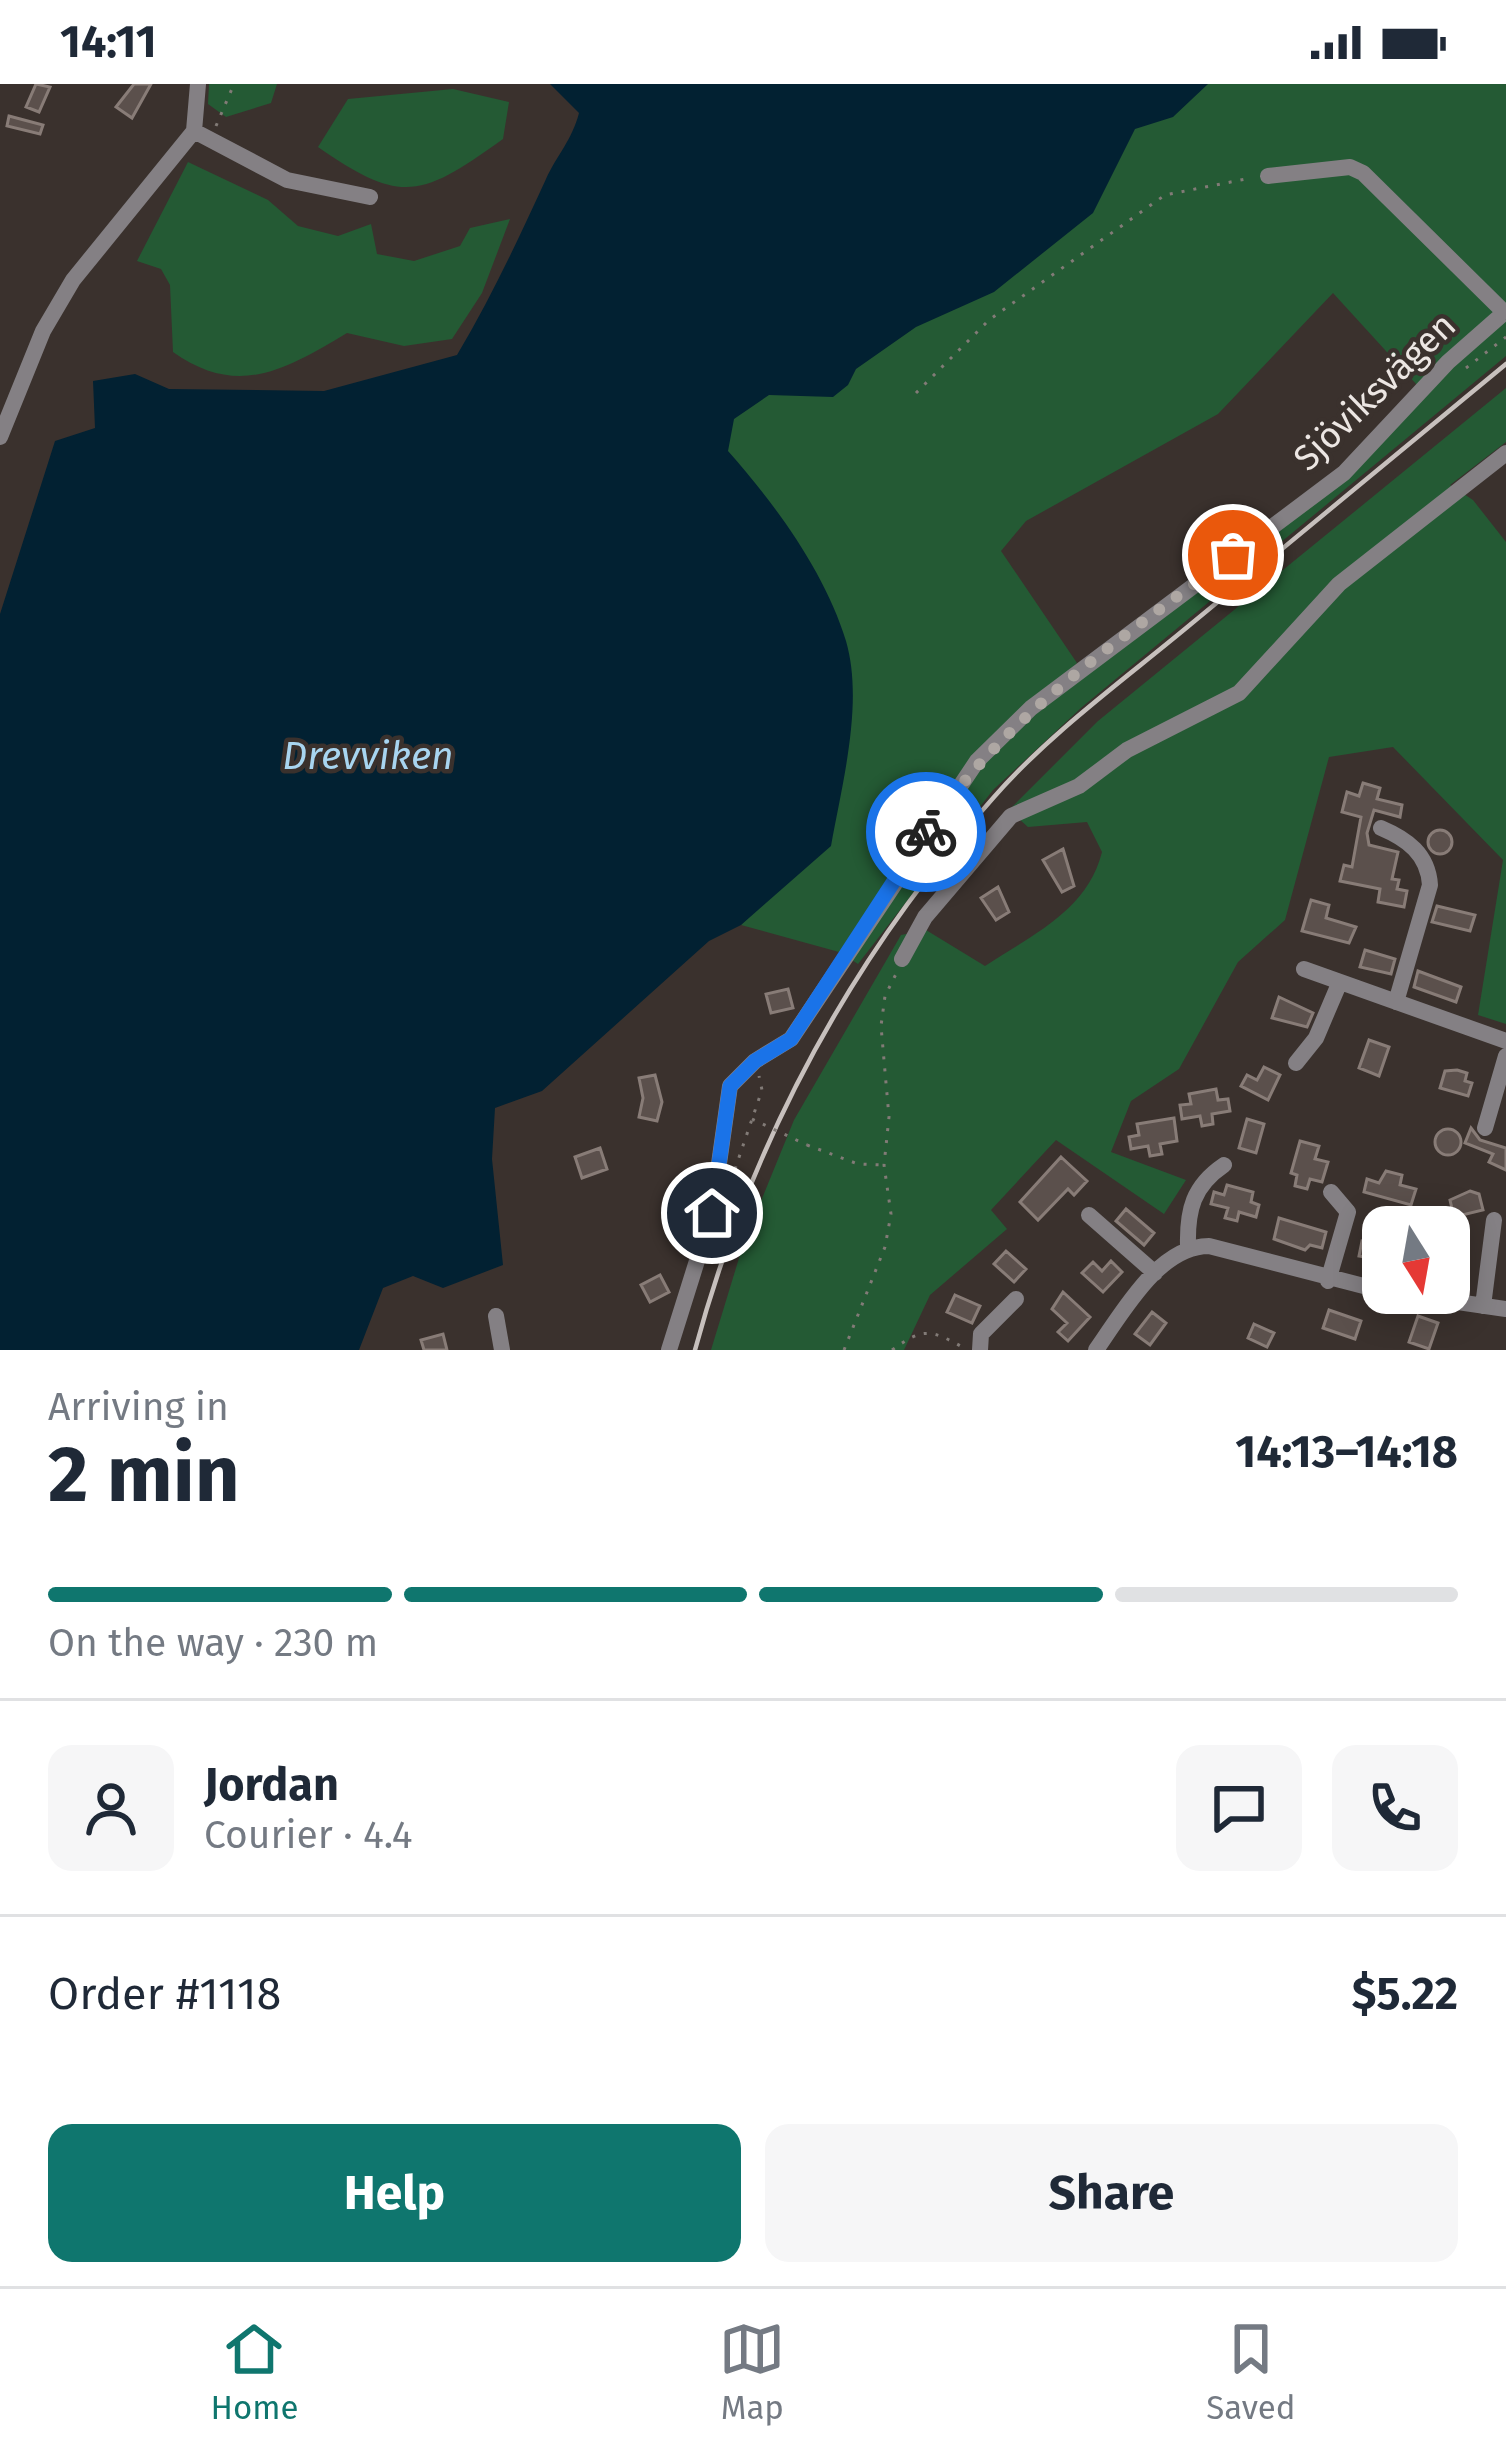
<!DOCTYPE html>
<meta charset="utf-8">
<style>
body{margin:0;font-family:"Fira Sans",sans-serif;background:#f6f6f7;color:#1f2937;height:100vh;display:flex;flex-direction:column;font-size:45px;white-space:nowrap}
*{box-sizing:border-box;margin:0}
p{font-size:39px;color:#747a83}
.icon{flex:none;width:66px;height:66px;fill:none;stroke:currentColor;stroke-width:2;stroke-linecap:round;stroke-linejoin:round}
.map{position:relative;height:1266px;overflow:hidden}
.sheet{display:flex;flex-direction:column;background:#fff;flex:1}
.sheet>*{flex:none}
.needle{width:78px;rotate:169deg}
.tools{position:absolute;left:1362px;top:1122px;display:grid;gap:24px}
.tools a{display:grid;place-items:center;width:108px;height:108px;border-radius:24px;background:#fff;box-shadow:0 6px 30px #0003;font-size:60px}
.pin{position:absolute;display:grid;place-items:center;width:102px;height:102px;color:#fff;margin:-51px;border:6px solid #fff;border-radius:50%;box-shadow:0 3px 12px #0007}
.courier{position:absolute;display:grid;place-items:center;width:120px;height:120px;margin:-60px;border:9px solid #1a73e8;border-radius:50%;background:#fff;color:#222;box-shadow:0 3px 15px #0007}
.overview em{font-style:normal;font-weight:700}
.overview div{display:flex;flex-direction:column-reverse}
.overview{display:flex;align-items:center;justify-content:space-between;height:204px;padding:0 48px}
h1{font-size:78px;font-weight:700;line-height:90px}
.bar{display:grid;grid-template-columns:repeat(4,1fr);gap:18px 12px;align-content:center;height:144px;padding:0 48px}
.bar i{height:15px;border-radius:9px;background:#e0e1e3}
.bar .on{background:#0f766e}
.bar p{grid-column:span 4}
.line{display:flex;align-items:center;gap:30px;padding:0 48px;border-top:3px solid #e0e1e3}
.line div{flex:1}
.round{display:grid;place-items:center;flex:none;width:126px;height:126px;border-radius:24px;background:#f6f6f7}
.button{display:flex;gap:24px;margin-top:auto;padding:24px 48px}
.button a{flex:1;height:138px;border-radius:24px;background:#0f766e;color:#fff;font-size:48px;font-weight:700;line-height:138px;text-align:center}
.button a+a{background:#f6f6f7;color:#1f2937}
.status{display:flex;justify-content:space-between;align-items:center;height:84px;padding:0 60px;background:#fff;direction:ltr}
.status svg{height:33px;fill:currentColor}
.tabs{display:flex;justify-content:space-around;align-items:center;height:168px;border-top:3px solid #e0e1e3;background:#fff;font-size:33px;color:#747a83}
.tabs a{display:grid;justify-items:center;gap:6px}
.tabs .on{color:#0f766e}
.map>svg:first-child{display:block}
</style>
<div class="status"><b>14:11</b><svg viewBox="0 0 49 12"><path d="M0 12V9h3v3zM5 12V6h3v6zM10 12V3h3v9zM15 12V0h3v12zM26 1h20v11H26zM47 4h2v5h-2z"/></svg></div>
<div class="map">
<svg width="1506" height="1266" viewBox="0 0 1506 1266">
<rect width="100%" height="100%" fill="#3a312d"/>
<path fill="#245a34" d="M209,0H277L271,19L226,33L208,20Z
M749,0H1506V221L1417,301L1333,209L1218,330L1026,437L1001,467L1077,579L929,736L839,868L741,841L777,804L548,362Z
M453,5L509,18L503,55C421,114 401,121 318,63L348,15Z
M188,78L268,116L298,142L338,152L371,140L377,170L414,177L460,162L470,144L510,135L482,209L452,255L404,262L347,249C285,286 238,314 173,268L170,201L161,185L137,177Z
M1506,233V272L1082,623L993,706L858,880L846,872L979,681L1034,627L1346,392L1424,307Z
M1506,304V358L1450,401L1473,416L1506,458V940L1478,931L1503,776L1393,663L1329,673L1285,836L1238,878L1179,985L1131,1017L1111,1068L1186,1096L1164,1130L1056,1056L991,1126L1007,1145L930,1211L904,1266H711L743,1161L794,1036L901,851L926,846L985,882C1033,850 1087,827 1102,768L1087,738L1028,743L1009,726L1098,637Z"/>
<path fill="#022132" d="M550,0H1208L1173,33L1135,45L1093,129L994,208L916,243L856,285L848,301L833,313L769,311L734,335L728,367C775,420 825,488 846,557C864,619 842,700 831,762L741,841L709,857L542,1007L495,1024L492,1075L503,1181L443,1204L413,1192L383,1204L359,1266H0V530L55,357L95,344L93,297L135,290L169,305L324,307L457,271C491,214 518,156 546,95C557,71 572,56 579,29Z"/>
<path fill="#5b504c" stroke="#887c77" stroke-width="3" d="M36,0L50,3L39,28L26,23Z
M134,0H151L132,34L116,23Z
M9,32L43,41L40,50L7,42Z
M1363,699L1380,704L1377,715L1402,721L1400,733L1374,726L1367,749L1369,761L1398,768L1392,795L1399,796L1397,805L1407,807L1404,823L1378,818L1380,805L1340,797L1344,781L1352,783L1361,733L1342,728L1347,708L1359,712Z
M1428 758a12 12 0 1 1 24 0a12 12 0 1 1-24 0Z
M1063,765L1074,802L1062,808L1043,776Z
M998,803L1009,828L996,836L981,814Z
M1311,816L1329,821L1326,834L1356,843L1349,859L1302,847Z
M1437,822L1475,831L1470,847L1432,838Z
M1365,866L1395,875L1391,890L1360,883Z
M1418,887L1461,903L1456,918L1414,903Z
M788,905L793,924L771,929L766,910Z
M1279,913L1313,929L1307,943L1272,934Z
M1369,956L1389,963L1379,992L1359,984Z
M1264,983L1280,991L1268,1016L1241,1002L1247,991L1257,996Z
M1457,986L1467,989L1465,997L1472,999L1468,1012L1440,1004L1445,987Z
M655,991L662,1018L657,1037L639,1033L643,1014L639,994Z
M1216,1005L1218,1016L1228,1015L1230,1027L1212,1030L1213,1040L1202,1042L1200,1032L1182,1035L1180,1021L1191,1020L1189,1010Z
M1174,1034L1177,1057L1160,1060L1162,1070L1150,1072L1148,1062L1131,1065L1129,1053L1139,1051L1137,1040Z
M1247,1035L1264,1040L1256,1069L1239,1064Z
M1471,1044L1480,1056L1506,1064V1086L1489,1078L1493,1070L1465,1059Z
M1435 1058a13 13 0 1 1 26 0a13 13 0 1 1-26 0Z
M1300,1057L1319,1062L1315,1075L1328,1078L1322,1098L1310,1095L1307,1105L1295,1102L1297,1091L1291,1089Z
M600,1064L607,1085L582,1094L575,1073Z
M1061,1073L1087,1097L1074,1111L1068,1105L1038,1136L1020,1118Z
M1386,1087L1402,1091L1400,1101L1416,1105L1411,1121L1364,1108L1367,1095L1379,1099Z
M1227,1101L1253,1108L1251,1118L1259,1121L1256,1133L1239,1128L1237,1137L1225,1134L1228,1124L1211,1120L1214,1108L1224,1111Z
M1470,1107L1479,1110L1483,1126L1454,1133L1450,1116Z
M1126,1125L1154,1149L1144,1161L1116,1137Z
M1279,1134L1326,1148L1322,1164L1310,1161L1305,1166L1274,1155Z
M1362,1157L1383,1161V1176L1359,1172Z
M1449,1166L1467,1169L1464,1194L1449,1192Z
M1006,1167L1026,1185L1014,1198L994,1180Z
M1111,1177L1122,1188L1103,1208L1082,1189L1093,1178L1102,1187Z
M660,1191L669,1208L650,1218L641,1201Z
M1063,1208L1090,1233L1068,1257L1058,1248L1067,1239L1052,1225Z
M955,1211L980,1222L972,1239L947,1228Z
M1329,1226L1361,1237L1355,1255L1323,1244Z
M1152,1228L1166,1239L1150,1261L1135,1250Z
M1418,1232L1438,1239L1429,1265L1409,1258Z
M1254,1240L1274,1249L1267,1263L1248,1254Z
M443,1250L447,1266H424L421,1256Z"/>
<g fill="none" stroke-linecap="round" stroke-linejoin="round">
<path stroke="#827b77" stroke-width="3" stroke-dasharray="3 9" stroke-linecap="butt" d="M216,42L234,0
M1466,284L1506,253
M916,309L989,236L1165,111L1251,94
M807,1061L858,1080L882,1081
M735,1085L762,1006L759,992
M844,1266L885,1163L891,1130L884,1081L889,1033L881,942L885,912L897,888
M892,1266C924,1243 930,1245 966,1265"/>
<path stroke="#848084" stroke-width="16" d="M198,0L194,47L287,96L370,113
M1268,92L1350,83L1363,89L1504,228
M0,353L43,247L73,196L194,47
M1381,744C1407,755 1428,770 1430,801L1396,918
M902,875L925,833L1011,732L1079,702L1127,666L1239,609L1339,500L1506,369
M1304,885L1506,957
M1296,979L1316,954L1339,900
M1485,1044L1506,972
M1089,1131L1155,1189
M1188,1162C1187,1126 1193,1102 1224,1081
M1328,1197L1348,1128L1331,1108
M1396,1209L1506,1225
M1483,1222L1494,1136
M496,1232L502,1266
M669,1266L712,1129L730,1002L755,977L791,955L977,677L1031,624L1344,389L1448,278L1506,227
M980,1266L981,1250L1016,1215
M1096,1266C1123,1228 1159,1162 1209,1162L1383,1207"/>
<path stroke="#c7c0bd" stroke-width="4.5" d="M695,1266C751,1059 851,873 994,713C1051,648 1125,595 1191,540C1296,453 1401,366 1506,280"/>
<path stroke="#827b77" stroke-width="3" stroke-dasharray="3 9" stroke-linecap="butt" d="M752,1035L807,1061"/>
</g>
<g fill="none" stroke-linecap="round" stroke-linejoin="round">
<path stroke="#aea7a3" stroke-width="12" stroke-dasharray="0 21.6" d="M926,748C1006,630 1121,555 1233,471"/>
<path stroke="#1a73e8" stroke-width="15" d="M712,1129L730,1002L755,977L791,955L926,748"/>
</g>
<g text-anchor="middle" stroke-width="9" stroke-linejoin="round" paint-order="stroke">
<g font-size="36" fill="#ece6e3" stroke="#3a312d">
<text transform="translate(1374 307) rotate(-44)" y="13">Sjöviksvägen</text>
</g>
<g font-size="39" font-style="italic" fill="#a8d5f0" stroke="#3a312d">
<text x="368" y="685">Drevviken</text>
</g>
</g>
</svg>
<div class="tools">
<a><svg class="needle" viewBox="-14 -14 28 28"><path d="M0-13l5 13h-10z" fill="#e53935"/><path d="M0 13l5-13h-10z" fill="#747a83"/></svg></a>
</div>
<div class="pin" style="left:1233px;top:471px;background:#ea580c"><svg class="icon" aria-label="bag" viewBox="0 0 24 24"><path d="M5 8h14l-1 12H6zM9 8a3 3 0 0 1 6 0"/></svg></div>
<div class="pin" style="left:712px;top:1129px;background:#1f2937"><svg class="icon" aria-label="home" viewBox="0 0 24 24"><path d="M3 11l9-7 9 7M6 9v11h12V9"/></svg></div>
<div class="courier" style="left:926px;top:748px"><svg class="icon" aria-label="bike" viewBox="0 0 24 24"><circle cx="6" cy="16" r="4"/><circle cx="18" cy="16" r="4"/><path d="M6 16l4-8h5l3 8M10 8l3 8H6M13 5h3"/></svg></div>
</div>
<section class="sheet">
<div class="overview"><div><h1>2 min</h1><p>Arriving in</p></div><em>14:13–14:18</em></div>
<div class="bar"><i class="on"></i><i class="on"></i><i class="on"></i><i></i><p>On the way · 230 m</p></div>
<div class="line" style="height:216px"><a class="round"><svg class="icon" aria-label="person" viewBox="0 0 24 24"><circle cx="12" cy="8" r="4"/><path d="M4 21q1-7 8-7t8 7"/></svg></a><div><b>Jordan</b><p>Courier · 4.4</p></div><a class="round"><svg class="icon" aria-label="chat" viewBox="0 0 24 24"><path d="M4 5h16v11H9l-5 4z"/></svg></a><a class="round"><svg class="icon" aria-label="phone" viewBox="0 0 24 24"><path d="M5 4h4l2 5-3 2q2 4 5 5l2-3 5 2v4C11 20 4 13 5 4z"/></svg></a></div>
<div class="line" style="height:156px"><div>Order #1118</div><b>$5.22</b></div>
<div class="button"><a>Help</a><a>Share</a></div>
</section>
<nav class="tabs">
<a class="on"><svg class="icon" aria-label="home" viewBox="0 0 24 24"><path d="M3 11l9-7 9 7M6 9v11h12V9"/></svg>Home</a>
<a><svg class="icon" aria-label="map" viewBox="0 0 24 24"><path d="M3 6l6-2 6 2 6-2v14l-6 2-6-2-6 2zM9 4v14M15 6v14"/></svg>Map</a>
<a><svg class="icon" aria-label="saved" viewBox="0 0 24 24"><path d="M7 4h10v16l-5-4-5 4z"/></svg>Saved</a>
</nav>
